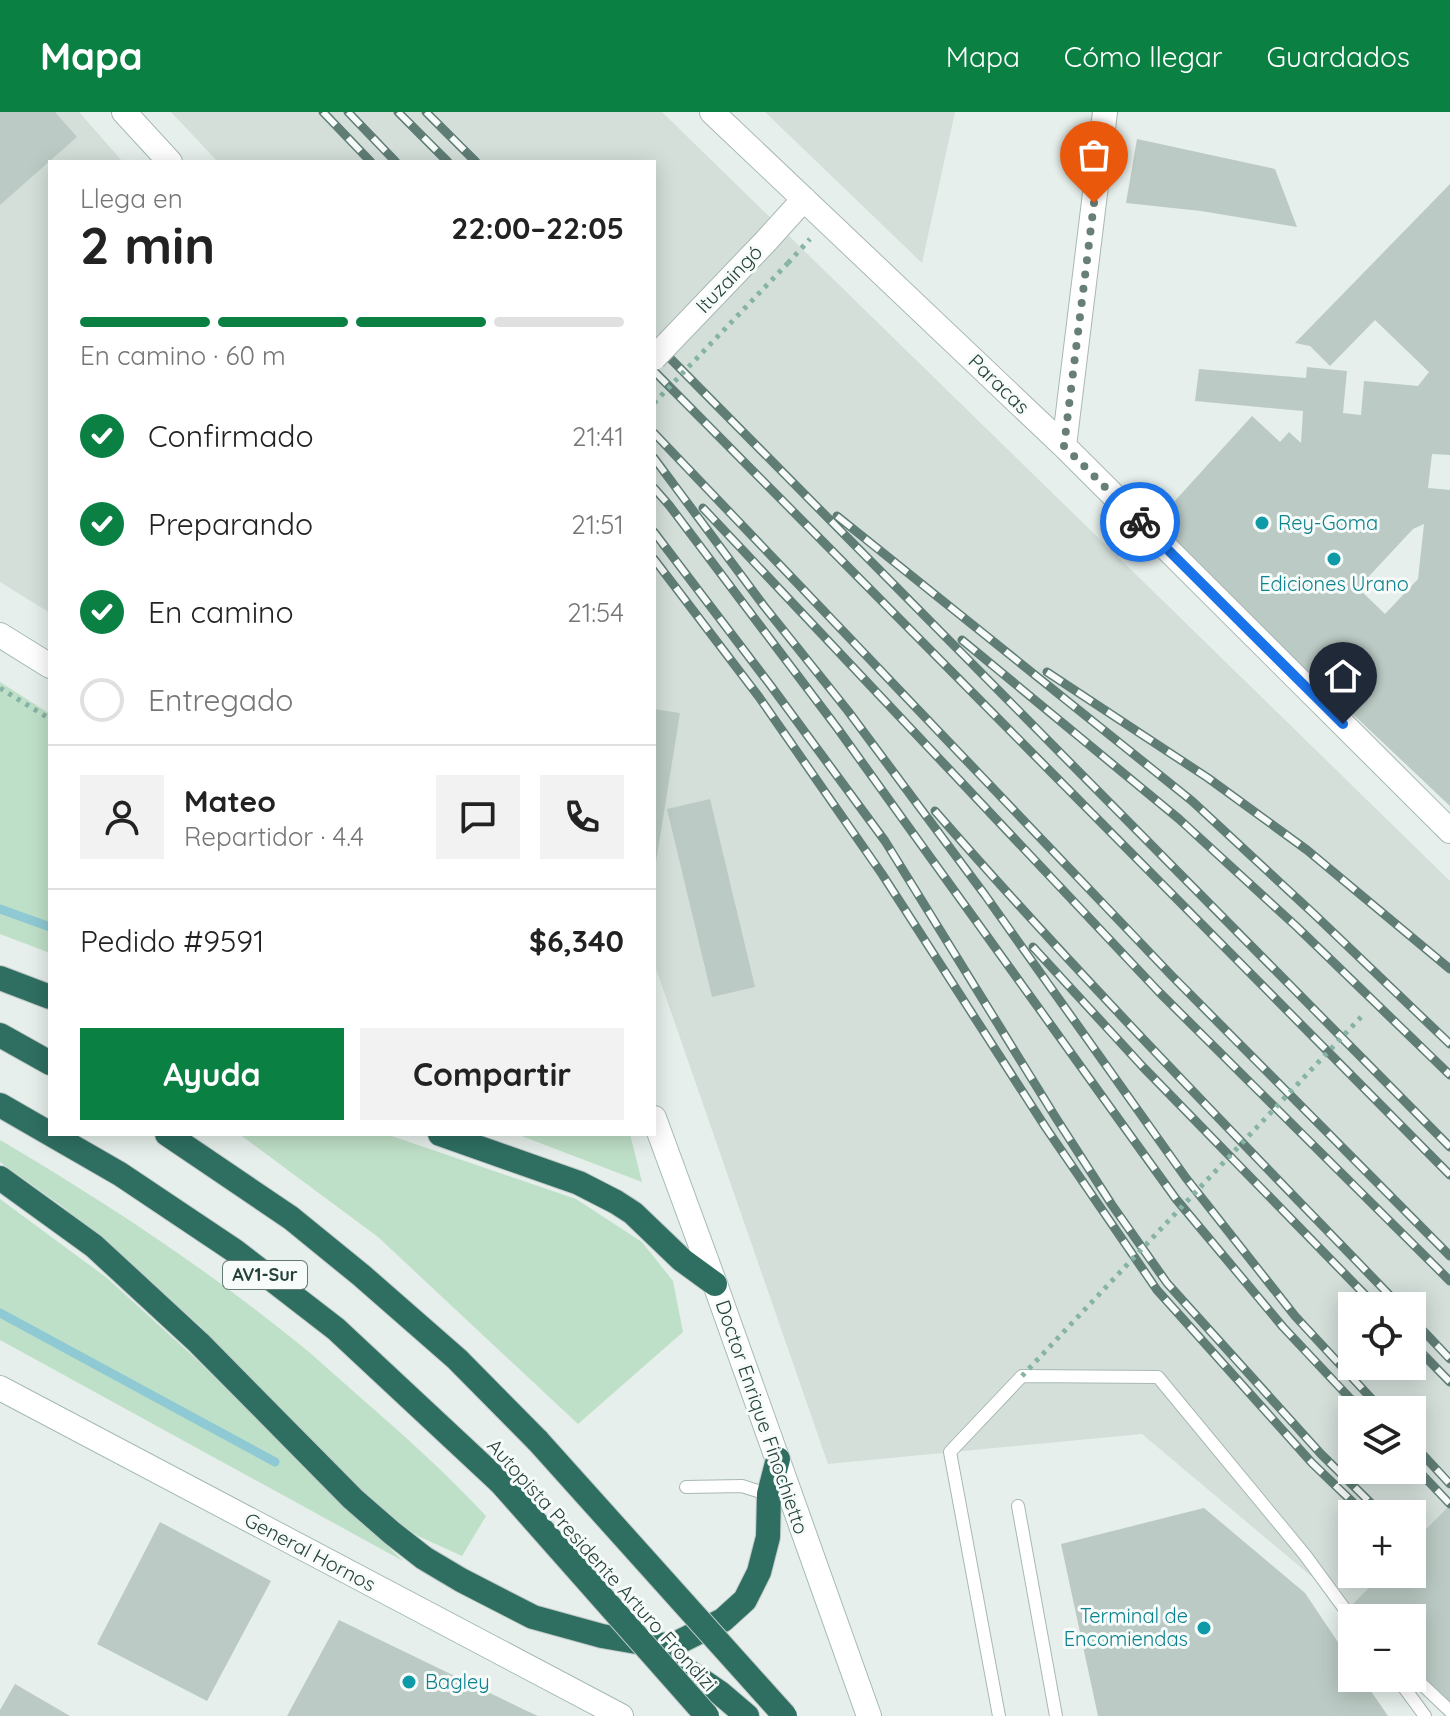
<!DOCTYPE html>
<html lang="es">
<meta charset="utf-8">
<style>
body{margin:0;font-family:Quicksand,sans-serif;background:#f2f2f2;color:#222;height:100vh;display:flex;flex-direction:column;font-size:30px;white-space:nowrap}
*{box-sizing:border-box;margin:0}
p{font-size:26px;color:#767676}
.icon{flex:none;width:44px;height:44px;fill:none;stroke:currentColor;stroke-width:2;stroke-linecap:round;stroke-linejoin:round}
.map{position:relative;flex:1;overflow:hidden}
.details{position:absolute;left:48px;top:48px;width:608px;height:976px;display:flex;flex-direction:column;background:#fff;border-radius:0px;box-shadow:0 4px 20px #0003}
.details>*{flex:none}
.buttons{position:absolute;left:1338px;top:1180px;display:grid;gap:16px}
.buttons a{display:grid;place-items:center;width:88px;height:88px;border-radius:0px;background:#fff;box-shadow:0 4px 20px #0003;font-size:40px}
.pin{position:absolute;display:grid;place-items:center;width:68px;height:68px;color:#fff;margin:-82px -34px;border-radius:50% 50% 50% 0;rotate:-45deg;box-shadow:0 0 8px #0007}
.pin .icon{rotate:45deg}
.courier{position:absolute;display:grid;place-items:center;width:80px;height:80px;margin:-40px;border:6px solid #1a73e8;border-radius:50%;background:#fff;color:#222;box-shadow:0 2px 10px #0007}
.summary em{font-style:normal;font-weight:700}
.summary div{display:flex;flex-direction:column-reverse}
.summary{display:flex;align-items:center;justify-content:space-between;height:136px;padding:0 32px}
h1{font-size:52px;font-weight:700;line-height:60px}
.bar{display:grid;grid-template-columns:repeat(4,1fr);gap:12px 8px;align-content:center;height:96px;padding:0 32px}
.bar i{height:10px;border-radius:6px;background:#e0e0e0}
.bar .selected{background:#0b8043}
.bar p{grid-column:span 4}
.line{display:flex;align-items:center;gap:20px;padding:0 32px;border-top:2px solid #e0e0e0}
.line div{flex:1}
.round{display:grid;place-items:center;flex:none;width:84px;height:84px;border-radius:0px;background:#f2f2f2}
ol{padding:0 32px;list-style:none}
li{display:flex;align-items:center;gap:24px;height:88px}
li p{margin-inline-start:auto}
li .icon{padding:8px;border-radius:50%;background:#0b8043;color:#fff;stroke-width:4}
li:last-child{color:#767676}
li i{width:44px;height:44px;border:4px solid #e0e0e0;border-radius:50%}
.cta{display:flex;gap:16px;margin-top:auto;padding:16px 32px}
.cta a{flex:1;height:92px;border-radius:0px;background:#0b8043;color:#fff;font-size:32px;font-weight:700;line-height:92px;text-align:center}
.cta a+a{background:#f2f2f2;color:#222}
header{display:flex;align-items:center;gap:48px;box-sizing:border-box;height:112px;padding:0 40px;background:#0b8043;color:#fff}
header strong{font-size:38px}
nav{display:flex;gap:44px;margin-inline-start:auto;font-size:28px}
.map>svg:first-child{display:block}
</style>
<header>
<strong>Mapa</strong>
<nav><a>Mapa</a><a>Cómo llegar</a><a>Guardados</a></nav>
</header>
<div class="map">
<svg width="1450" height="1604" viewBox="0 0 1450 1604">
<rect width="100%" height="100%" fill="#e6efeb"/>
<path fill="#d4dfda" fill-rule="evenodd" d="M0,0H79L123,50H50V501L0,470Z
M171,0H662L1450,769V1393L1412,1431V1402H1352V1462H1382L1349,1496L1142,1322L828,1352L654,851V50H218ZM1352,1194H1412V1254H1352ZM1352,1298H1412V1358H1352Z
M765,0H955L922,151Z"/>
<path fill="#bfe0c8" d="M0,570L50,602V841L0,822Z
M239,1022H386L576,1087L642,1130L673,1169L683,1220L578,1312L378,1125Z
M517,1022H630L642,1070L524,1025Z
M0,1028C102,1088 201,1153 293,1227C317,1246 339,1267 362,1287C405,1324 447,1362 486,1404L462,1444L418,1424L383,1401L344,1365L198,1212L63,1095L0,1050Z
M0,1087L107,1166L196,1247L403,1449L0,1228Z"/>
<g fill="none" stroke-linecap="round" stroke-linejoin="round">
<path stroke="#8ec9d4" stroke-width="9" d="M0,797L50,815
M0,1201L275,1350"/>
</g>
<path fill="#bbcac4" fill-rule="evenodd" d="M0,0H55L77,25L0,93Z
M1137,27L1275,57L1297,115L1201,99L1126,91Z
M1450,72V343L1432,342L1428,376L1450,378V694L1153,413L1252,304L1280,330L1289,320L1301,331L1303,299L1195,289L1199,257L1306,266L1307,255L1347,259L1343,301L1361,303L1364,269L1418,274L1429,260L1375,208L1330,254L1310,234L1295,231ZM1424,412L1418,467L1385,502L1358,476L1413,417Z
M654,597L680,601L656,750H654Z
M710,687L755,875L712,885L667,697Z
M1450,1393V1592L1412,1556V1506H1360L1349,1496L1382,1462H1412V1431Z
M1204,1396L1305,1481L1352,1551V1566H1362L1388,1604H1098L1061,1432Z
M160,1410L271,1469L207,1589L97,1532Z
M339,1508L527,1599L538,1604H287Z
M15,1572L70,1604H0V1598Z"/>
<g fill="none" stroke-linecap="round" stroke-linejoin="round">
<g stroke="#a8b8b2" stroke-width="14">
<path id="lane" d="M686,1375L742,1374L770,1383
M1018,1394L1056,1604
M1412,1563L1450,1599
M1397,1566L1425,1604
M999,1604L950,1340L1022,1264L1158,1265L1305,1443L1352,1507"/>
</g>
<g stroke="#a8b8b2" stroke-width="26">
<path id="street" d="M124,0L170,50
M712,0L1064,334L1450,719
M766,129L804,87
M1064,334L1105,0"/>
</g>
<g stroke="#a4bbb3" stroke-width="26">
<path id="secondary" d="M0,523L50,554
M654,1006L715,1172L869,1604
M0,1276L621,1604"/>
</g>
<g stroke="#c2cac8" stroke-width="26">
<path id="highway" d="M0,866L50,885
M0,923L50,951
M0,993L120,1062L235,1139L336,1217L501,1371
M167,1022L291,1106L361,1163L457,1247L538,1329
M440,1022L579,1071L616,1090L633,1101L682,1148L715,1172
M0,1066L94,1134L199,1231L353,1387L392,1421L424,1446L461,1468L533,1505L602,1524L648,1532L673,1533L723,1508L745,1488L759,1460L768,1425L769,1382L778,1347
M650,1533L720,1581L747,1604"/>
</g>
<path stroke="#86b3a5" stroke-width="5" stroke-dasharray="4 6" stroke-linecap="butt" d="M788,151L810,127
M0,576L50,607"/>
<use href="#lane" stroke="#fff" stroke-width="12"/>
<use href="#street" stroke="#fff" stroke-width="24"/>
<use href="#secondary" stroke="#fff" stroke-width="24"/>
<use href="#highway" stroke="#2f6f62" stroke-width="24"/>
<g stroke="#5f7d75" stroke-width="9">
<path id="rail" d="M323,0L371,50
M348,0L396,50
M398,0L448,50
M426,0L476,50
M654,230L1450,1035
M654,259L1450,1063
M654,321L1172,864L1450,1144
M654,346L764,494L848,599L985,783L1186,1066L1295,1204L1382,1298
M654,376L669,393L838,617L1176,1087L1283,1215L1361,1298
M703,396L1158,879L1450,1169
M837,404L1192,689L1315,803L1450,932
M654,420L771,574L885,729L1056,1006L1112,1093L1167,1171L1321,1342L1382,1402
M654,447L759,585L882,762L1046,1016L1157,1178L1312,1351L1365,1402
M962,528L1179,707L1297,815L1450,963
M1047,560L1208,666L1307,738L1450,857
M935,699C1083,869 1243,1031 1400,1194
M1033,835L1143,955L1376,1194
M1412,1207L1450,1247
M1412,1231L1450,1270
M1412,1331L1450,1372
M1412,1352L1450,1392"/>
</g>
<use href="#rail" stroke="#f7fbf9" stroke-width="6" stroke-dasharray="18" stroke-linecap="butt"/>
<g stroke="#a8b8b2" stroke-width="26" stroke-linecap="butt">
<path id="street-bridge" d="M654,246L766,129"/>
</g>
<g stroke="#c2cac8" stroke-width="26" stroke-linecap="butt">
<path id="highway-bridge" d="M538,1329L785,1604
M501,1371L707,1604"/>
</g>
<path stroke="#86b3a5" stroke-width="5" stroke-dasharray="4 6" stroke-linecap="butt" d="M654,291L788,151
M1022,1264L1361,905"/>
<use href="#street-bridge" stroke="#fff" stroke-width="24"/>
<use href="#highway-bridge" stroke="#2f6f62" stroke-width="24"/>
</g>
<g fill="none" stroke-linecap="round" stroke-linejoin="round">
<path stroke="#687f78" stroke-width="8" stroke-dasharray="0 14.4" d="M1094,91L1064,334L1140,410"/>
<path stroke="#1a73e8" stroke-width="10" d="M1140,410L1343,612"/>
</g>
<g fill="#0f9aa8" stroke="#f7fbf9" stroke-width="3">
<circle cx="1262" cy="411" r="8"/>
<circle cx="1334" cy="447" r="8"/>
<circle cx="1204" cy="1516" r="8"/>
<circle cx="409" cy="1570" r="8"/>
</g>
<g text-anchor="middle" stroke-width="6" stroke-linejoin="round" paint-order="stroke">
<rect fill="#f7fbf9" stroke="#637a73" stroke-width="2" x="223" y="1149" width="84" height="28" rx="6"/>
<g font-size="18" font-weight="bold" fill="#24423a">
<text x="265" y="1169">AV1-Sur</text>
</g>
<g font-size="20" fill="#24423a" stroke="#f7fbf9">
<text transform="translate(729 167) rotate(-46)" y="7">Ituzaingó</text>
<text transform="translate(999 272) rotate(44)" y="7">Paracas</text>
<text transform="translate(762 1305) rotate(71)" y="7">Doctor Enrique Finochietto</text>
<text transform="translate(310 1440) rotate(28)" y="7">General Hornos</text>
<text transform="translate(602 1453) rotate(48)" y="7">Autopista Presidente Arturo Frondizi</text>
</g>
<g font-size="20" fill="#0d838f" stroke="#f7fbf9" text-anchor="start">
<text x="1278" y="418">Rey-Goma</text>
<text x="1334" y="479" text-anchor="middle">Ediciones Urano</text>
<text x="1188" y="1511" text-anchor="end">Terminal de<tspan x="1188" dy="23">Encomiendas</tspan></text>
<text x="425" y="1577">Bagley</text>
</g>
</g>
</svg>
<div class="buttons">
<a><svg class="icon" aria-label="locate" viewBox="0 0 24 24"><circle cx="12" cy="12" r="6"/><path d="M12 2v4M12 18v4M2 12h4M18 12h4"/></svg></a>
<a><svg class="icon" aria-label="layers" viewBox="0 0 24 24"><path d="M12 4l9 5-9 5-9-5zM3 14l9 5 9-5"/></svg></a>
<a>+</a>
<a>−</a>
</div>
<div class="pin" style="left:1094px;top:91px;background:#ea580c"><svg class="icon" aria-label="bag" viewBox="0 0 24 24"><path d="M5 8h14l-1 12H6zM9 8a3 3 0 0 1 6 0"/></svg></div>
<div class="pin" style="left:1343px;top:612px;background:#1f2937"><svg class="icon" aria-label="home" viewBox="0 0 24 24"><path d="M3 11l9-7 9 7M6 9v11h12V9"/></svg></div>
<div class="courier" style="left:1140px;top:410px"><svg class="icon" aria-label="bike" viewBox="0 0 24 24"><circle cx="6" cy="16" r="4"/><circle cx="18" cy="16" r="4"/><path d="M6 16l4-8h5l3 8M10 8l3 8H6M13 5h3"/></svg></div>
<section class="details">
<div class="summary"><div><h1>2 min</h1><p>Llega en</p></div><em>22:00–22:05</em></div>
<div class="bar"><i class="selected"></i><i class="selected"></i><i class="selected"></i><i></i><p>En camino · 60 m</p></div>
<ol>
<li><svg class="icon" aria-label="check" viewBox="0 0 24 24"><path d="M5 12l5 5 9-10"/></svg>Confirmado<p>21:41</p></li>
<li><svg class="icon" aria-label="check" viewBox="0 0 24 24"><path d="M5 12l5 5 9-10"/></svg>Preparando<p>21:51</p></li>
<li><svg class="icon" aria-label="check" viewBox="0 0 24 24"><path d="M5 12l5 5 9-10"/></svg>En camino<p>21:54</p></li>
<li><i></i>Entregado</li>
</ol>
<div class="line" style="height:144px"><a class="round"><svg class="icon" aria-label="person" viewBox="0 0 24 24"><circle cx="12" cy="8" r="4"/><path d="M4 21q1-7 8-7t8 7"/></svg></a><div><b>Mateo</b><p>Repartidor · 4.4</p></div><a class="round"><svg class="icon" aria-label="chat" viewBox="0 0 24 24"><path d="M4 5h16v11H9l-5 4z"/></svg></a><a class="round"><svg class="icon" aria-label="phone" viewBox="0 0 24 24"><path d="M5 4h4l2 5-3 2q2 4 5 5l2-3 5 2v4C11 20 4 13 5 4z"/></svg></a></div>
<div class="line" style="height:104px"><div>Pedido #9591</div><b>$6,340</b></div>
<div class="cta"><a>Ayuda</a><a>Compartir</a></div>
</section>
</div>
